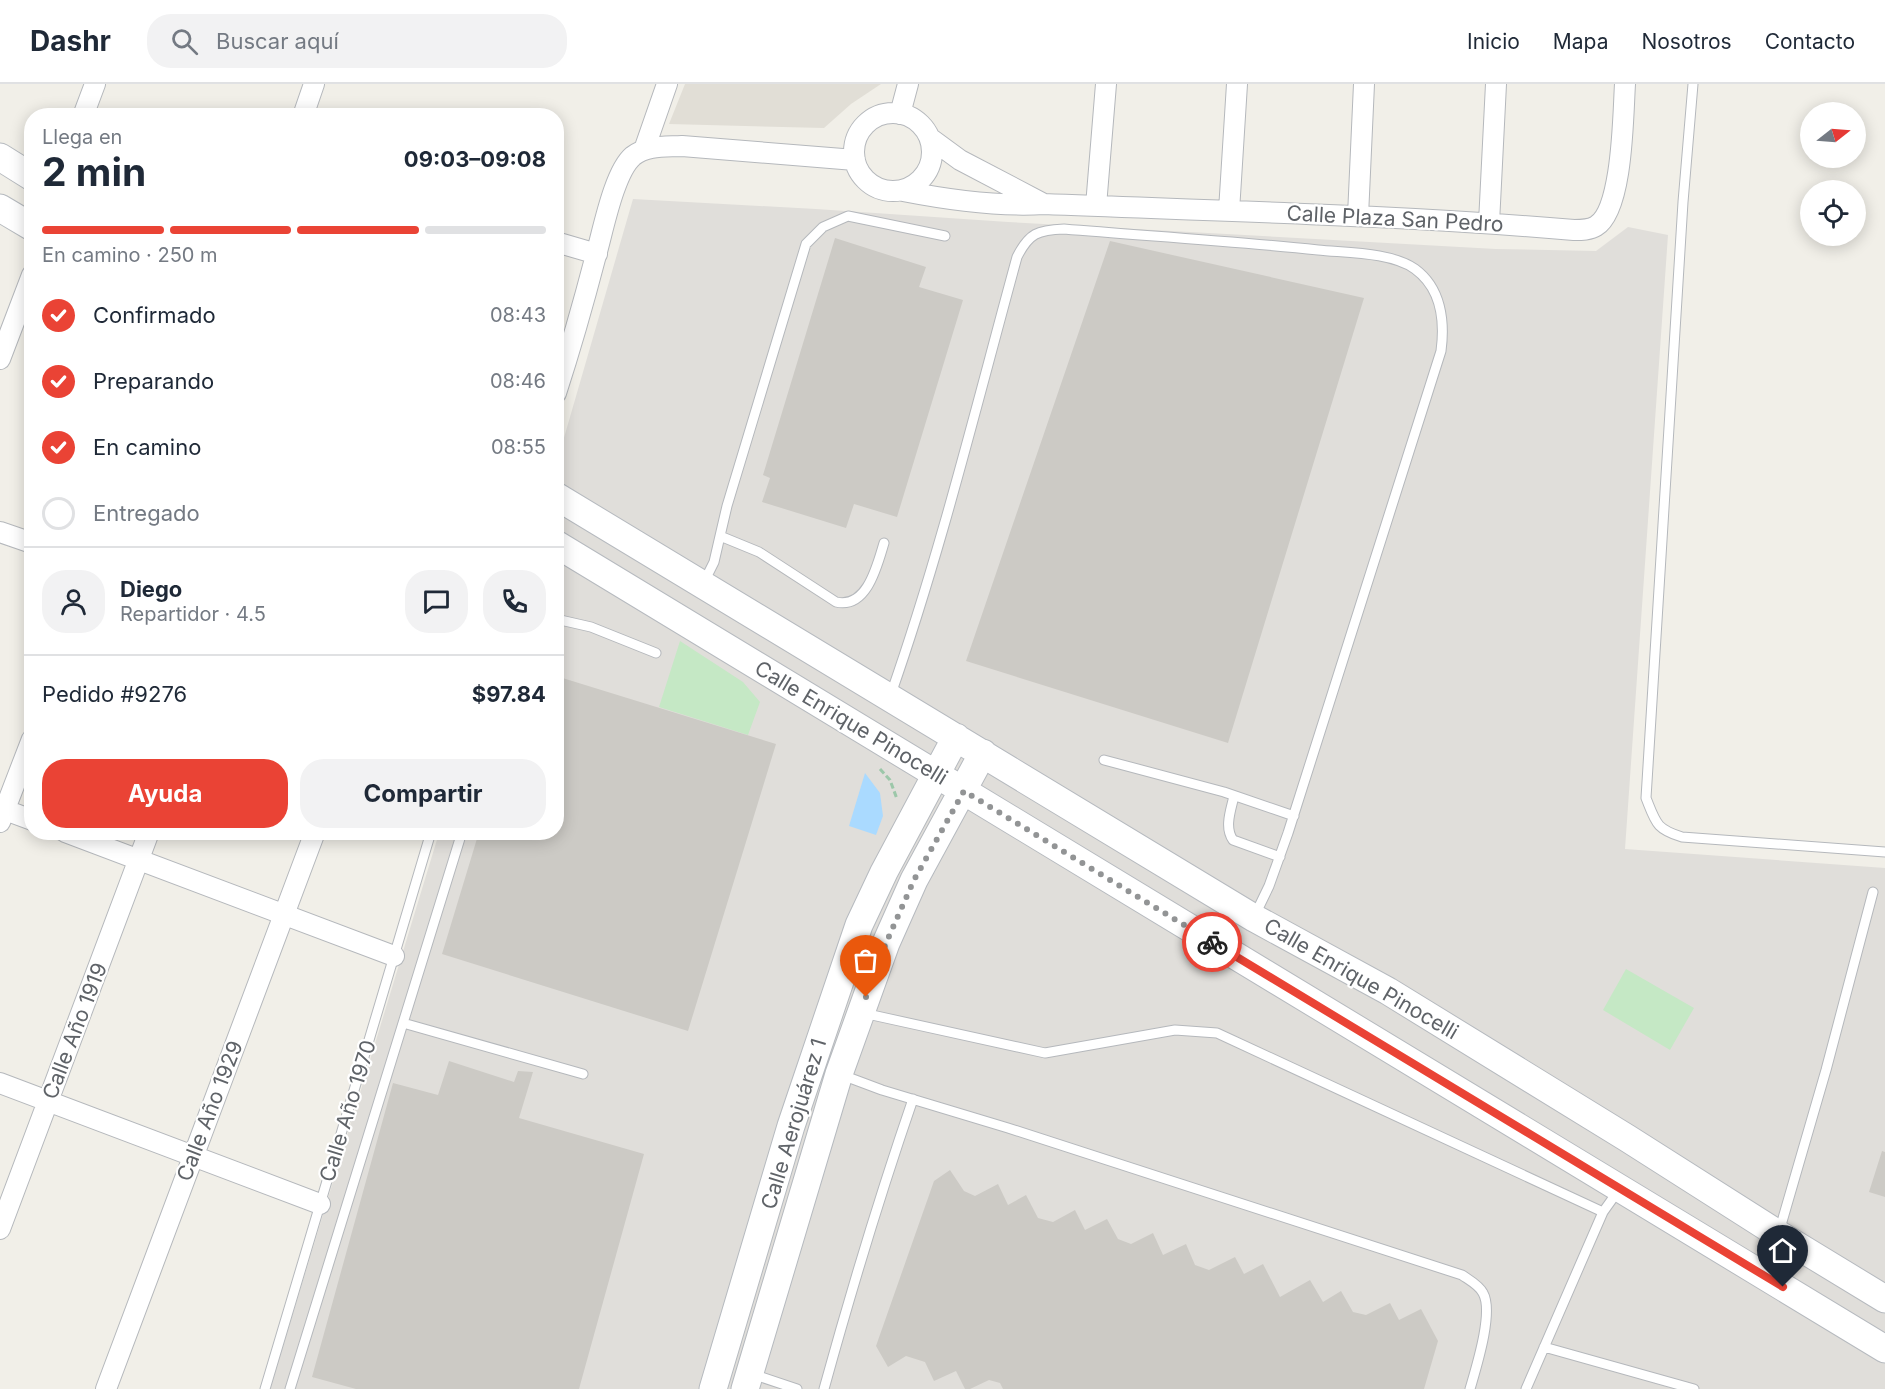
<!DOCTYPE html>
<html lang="es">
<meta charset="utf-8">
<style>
body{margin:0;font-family:Inter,sans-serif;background:#f2f2f3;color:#1f2937;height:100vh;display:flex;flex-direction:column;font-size:22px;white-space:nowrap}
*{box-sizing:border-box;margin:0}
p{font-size:20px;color:#747a83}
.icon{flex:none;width:33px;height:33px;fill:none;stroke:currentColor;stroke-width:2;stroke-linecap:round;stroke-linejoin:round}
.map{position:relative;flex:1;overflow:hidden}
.side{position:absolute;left:24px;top:24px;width:540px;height:732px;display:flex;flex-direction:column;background:#fff;border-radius:24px;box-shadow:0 3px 15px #0003}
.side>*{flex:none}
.needle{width:39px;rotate:73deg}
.tools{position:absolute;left:1800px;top:18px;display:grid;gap:12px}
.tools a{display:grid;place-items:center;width:66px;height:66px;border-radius:50%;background:#fff;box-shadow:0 3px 15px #0003;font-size:30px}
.pin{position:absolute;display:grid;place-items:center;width:51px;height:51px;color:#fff;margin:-62px -26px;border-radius:50% 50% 50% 0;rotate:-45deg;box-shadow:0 0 6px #0007}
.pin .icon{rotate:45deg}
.courier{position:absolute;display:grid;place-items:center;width:60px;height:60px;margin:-30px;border:4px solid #ea4335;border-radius:50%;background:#fff;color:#222;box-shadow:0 2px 8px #0007}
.headline em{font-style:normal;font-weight:700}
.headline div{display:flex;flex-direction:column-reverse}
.headline{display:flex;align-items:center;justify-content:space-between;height:102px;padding:0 18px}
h1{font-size:39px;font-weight:700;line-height:45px}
.bar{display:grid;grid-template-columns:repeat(4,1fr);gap:9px 6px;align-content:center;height:72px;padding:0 18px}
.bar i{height:8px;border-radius:4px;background:#e0e1e3}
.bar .selected{background:#ea4335}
.bar p{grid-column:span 4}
.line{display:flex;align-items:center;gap:15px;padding:0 18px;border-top:2px solid #e0e1e3}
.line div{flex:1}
.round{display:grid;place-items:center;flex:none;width:63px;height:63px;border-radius:24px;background:#f2f2f3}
ol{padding:0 18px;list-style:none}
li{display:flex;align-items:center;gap:18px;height:66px}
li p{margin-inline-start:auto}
li .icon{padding:6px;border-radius:50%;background:#ea4335;color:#fff;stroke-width:4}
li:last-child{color:#747a83}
li i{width:33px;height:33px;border:3px solid #e0e1e3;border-radius:50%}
.primary-button{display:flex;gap:12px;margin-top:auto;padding:12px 18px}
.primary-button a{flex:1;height:69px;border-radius:24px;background:#ea4335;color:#fff;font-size:24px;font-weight:700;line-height:69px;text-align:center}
.primary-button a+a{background:#f2f2f3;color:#1f2937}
header{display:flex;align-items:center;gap:36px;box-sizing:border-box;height:84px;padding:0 30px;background:#fff;border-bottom:2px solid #e0e1e3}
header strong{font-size:28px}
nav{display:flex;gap:33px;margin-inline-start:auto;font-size:21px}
.search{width:420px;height:54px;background:#f2f2f3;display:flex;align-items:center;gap:15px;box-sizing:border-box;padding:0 21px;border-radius:24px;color:#747a83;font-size:22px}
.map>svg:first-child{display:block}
</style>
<header>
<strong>Dashr</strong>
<div class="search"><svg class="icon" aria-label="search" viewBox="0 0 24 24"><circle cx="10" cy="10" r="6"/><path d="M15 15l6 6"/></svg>Buscar aquí</div>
<nav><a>Inicio</a><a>Mapa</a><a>Nosotros</a><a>Contacto</a></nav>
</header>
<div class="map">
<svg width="1885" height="1305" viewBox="0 0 1885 1305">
<rect width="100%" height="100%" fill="#f1efe8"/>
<path fill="#e0deda" d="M633,115L816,125L1008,138L1496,165L1596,167L1628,143L1668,151L1625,765L1885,784V1305H270L439,749L556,748L557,378Z"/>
<path fill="#e1ded6" d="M685,0H881L851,20L824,44L669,40Z"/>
<path fill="#c5e8c5" d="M680,557L743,598L760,618L748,651L659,623Z
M1626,885L1694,924L1670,966L1603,926Z"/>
<path fill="#aadaff" d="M865,689L880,709L883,732L876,751L849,742Z"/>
<path fill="#cccac5" d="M835,154L926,183L919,203L963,216L897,433L854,420L846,444L762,418L770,394L763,391Z
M1110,157L1364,214L1228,659L966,577Z
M556,592L776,660L688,947L442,870L479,748H556Z
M449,977L514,998L518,987L533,988L519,1034L644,1070L579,1305H356L312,1293L393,999L438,1011Z
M1882,1067L1885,1068V1113L1869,1108Z
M950,1086L964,1107L975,1112L998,1100L1008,1121L1026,1111L1038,1134L1053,1138L1075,1126L1085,1146L1107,1135L1118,1155L1131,1160L1153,1149L1163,1171L1186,1160L1195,1181L1209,1186L1235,1173L1244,1190L1263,1180L1280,1213L1310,1196L1323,1218L1341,1207L1353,1228L1366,1231L1390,1219L1399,1236L1421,1225L1438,1257L1424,1305H1003L1000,1299L989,1296L970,1305H965L956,1287L934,1297L925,1278L906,1272L888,1283L876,1262L934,1097Z"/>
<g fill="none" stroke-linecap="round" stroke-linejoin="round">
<g stroke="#b5b8bc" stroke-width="11">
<path id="lane" d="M1693,0L1683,118L1646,714C1656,739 1656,745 1682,753L1885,768
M720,452L727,422L806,160L823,143L848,132L945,152
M704,498L714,478L720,452L759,468L836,518C867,525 877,482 884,459
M556,535L591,543L656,569
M891,610C941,467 977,319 1017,173C1029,149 1038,146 1064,145C1148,152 1233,157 1318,166C1346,169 1391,168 1415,185C1441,204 1445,237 1441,267L1288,749L1269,802L1255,831
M1104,676L1224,708L1294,732
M1234,712C1231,726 1224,743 1233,756L1280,773
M863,929L1045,969L1175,946L1217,949L1603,1128L1618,1107
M403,939L583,990
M842,991L882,1006L1008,1044L1462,1191C1469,1196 1479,1201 1483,1209C1494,1228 1476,1284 1470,1305
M1779,1148L1826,986L1873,808
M1544,1263L1694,1305
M752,1290L797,1305
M265,1305L431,748
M290,1305L462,748
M824,1305C851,1207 880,1111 913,1015
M1526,1305L1603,1128"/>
</g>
<g stroke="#b5b8bc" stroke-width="22">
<path id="street" d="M854 68a39 39 0 1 1 78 0a39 39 0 1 1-78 0Z
M900,30L908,0
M83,32L95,0
M303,32L314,0
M930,54L960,76L1042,119
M644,66L667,0
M903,107C949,116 997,123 1044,120C1221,127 1398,131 1574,146C1581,146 1590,146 1596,142C1623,126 1623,30 1625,0
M1096,122L1106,0
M1229,127L1237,0
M1358,132L1364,0
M1489,139L1496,0
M556,158L597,170
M0,275L32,191
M556,309C571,263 584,217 596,171C603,147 614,88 633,72C647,61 665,63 682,62L855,76
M0,448L32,459
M0,724L32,736
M0,738L32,655
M65,748L394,872
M0,999L320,1120
M0,1145L149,748
M106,1305L315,748"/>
</g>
<g stroke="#b6babf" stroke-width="29">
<path id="secondary" d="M0,73L32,93
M0,124L32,143
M556,412L1254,834L1388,907L1627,1054L1778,1150L1885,1215
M556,460L1885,1265
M713,1305L791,1042L859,841L884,788L956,653
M745,1305L839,990L886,859L914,796L983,669"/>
</g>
<path stroke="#9cc7a9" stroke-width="3" stroke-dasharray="6 3" stroke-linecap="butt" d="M880,685L890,696L897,715"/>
<use href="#lane" stroke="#fff" stroke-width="9"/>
<use href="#street" stroke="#fff" stroke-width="20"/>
<use href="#secondary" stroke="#fff" stroke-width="27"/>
</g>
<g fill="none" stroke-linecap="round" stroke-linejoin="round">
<path stroke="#929495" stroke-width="6" stroke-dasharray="0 10.8" d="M866,913L886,859L914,796L964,707L1212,858"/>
<path stroke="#ea4335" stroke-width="8" d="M1212,858L1783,1203"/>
</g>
<g text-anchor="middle" stroke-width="4.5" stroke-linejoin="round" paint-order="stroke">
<g font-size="21" fill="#5f6368" stroke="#fff">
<text transform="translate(1395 135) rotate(3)" y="7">Calle Plaza San Pedro</text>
<text transform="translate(851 639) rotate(31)" y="7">Calle Enrique Pinocelli</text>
<text transform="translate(1361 895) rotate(30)" y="7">Calle Enrique Pinocelli</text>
<text transform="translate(75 947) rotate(-69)" y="7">Calle Año 1919</text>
<text transform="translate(210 1027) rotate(-69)" y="7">Calle Año 1929</text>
<text transform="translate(348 1027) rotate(-73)" y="7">Calle Año 1970</text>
<text transform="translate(794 1040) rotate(-73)" y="7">Calle Aerojuárez 1</text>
</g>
</g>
</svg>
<div class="tools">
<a><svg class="needle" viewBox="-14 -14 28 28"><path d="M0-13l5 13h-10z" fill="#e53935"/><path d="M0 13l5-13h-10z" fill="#747a83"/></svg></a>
<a><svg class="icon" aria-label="locate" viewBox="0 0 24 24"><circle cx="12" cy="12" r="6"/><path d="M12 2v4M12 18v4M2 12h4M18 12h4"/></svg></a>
</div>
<div class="pin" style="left:866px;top:913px;background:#ea580c"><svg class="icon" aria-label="bag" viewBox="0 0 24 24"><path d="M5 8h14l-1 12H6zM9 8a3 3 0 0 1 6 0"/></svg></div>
<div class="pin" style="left:1783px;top:1203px;background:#1f2937"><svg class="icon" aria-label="home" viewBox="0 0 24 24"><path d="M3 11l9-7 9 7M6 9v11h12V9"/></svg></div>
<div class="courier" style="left:1212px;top:858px"><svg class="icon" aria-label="bike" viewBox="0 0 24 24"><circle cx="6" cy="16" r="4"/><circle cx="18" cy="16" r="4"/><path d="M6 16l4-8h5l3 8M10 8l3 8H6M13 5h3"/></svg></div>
<section class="side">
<div class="headline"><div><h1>2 min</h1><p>Llega en</p></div><em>09:03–09:08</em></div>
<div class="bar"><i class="selected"></i><i class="selected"></i><i class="selected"></i><i></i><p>En camino · 250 m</p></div>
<ol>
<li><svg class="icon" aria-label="check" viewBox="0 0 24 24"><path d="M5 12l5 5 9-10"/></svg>Confirmado<p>08:43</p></li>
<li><svg class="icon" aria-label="check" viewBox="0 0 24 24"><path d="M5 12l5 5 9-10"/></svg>Preparando<p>08:46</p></li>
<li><svg class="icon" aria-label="check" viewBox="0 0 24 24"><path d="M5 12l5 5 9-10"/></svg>En camino<p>08:55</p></li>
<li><i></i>Entregado</li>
</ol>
<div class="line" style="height:108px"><a class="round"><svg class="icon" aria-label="person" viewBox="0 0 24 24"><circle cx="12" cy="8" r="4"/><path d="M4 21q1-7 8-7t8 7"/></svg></a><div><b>Diego</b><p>Repartidor · 4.5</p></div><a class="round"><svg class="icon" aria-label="chat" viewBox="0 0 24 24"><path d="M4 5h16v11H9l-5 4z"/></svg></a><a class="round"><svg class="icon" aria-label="phone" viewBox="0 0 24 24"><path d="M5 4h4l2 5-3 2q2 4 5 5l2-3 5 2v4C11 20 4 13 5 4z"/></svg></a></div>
<div class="line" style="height:78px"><div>Pedido #9276</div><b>$97.84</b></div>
<div class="primary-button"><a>Ayuda</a><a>Compartir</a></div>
</section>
</div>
